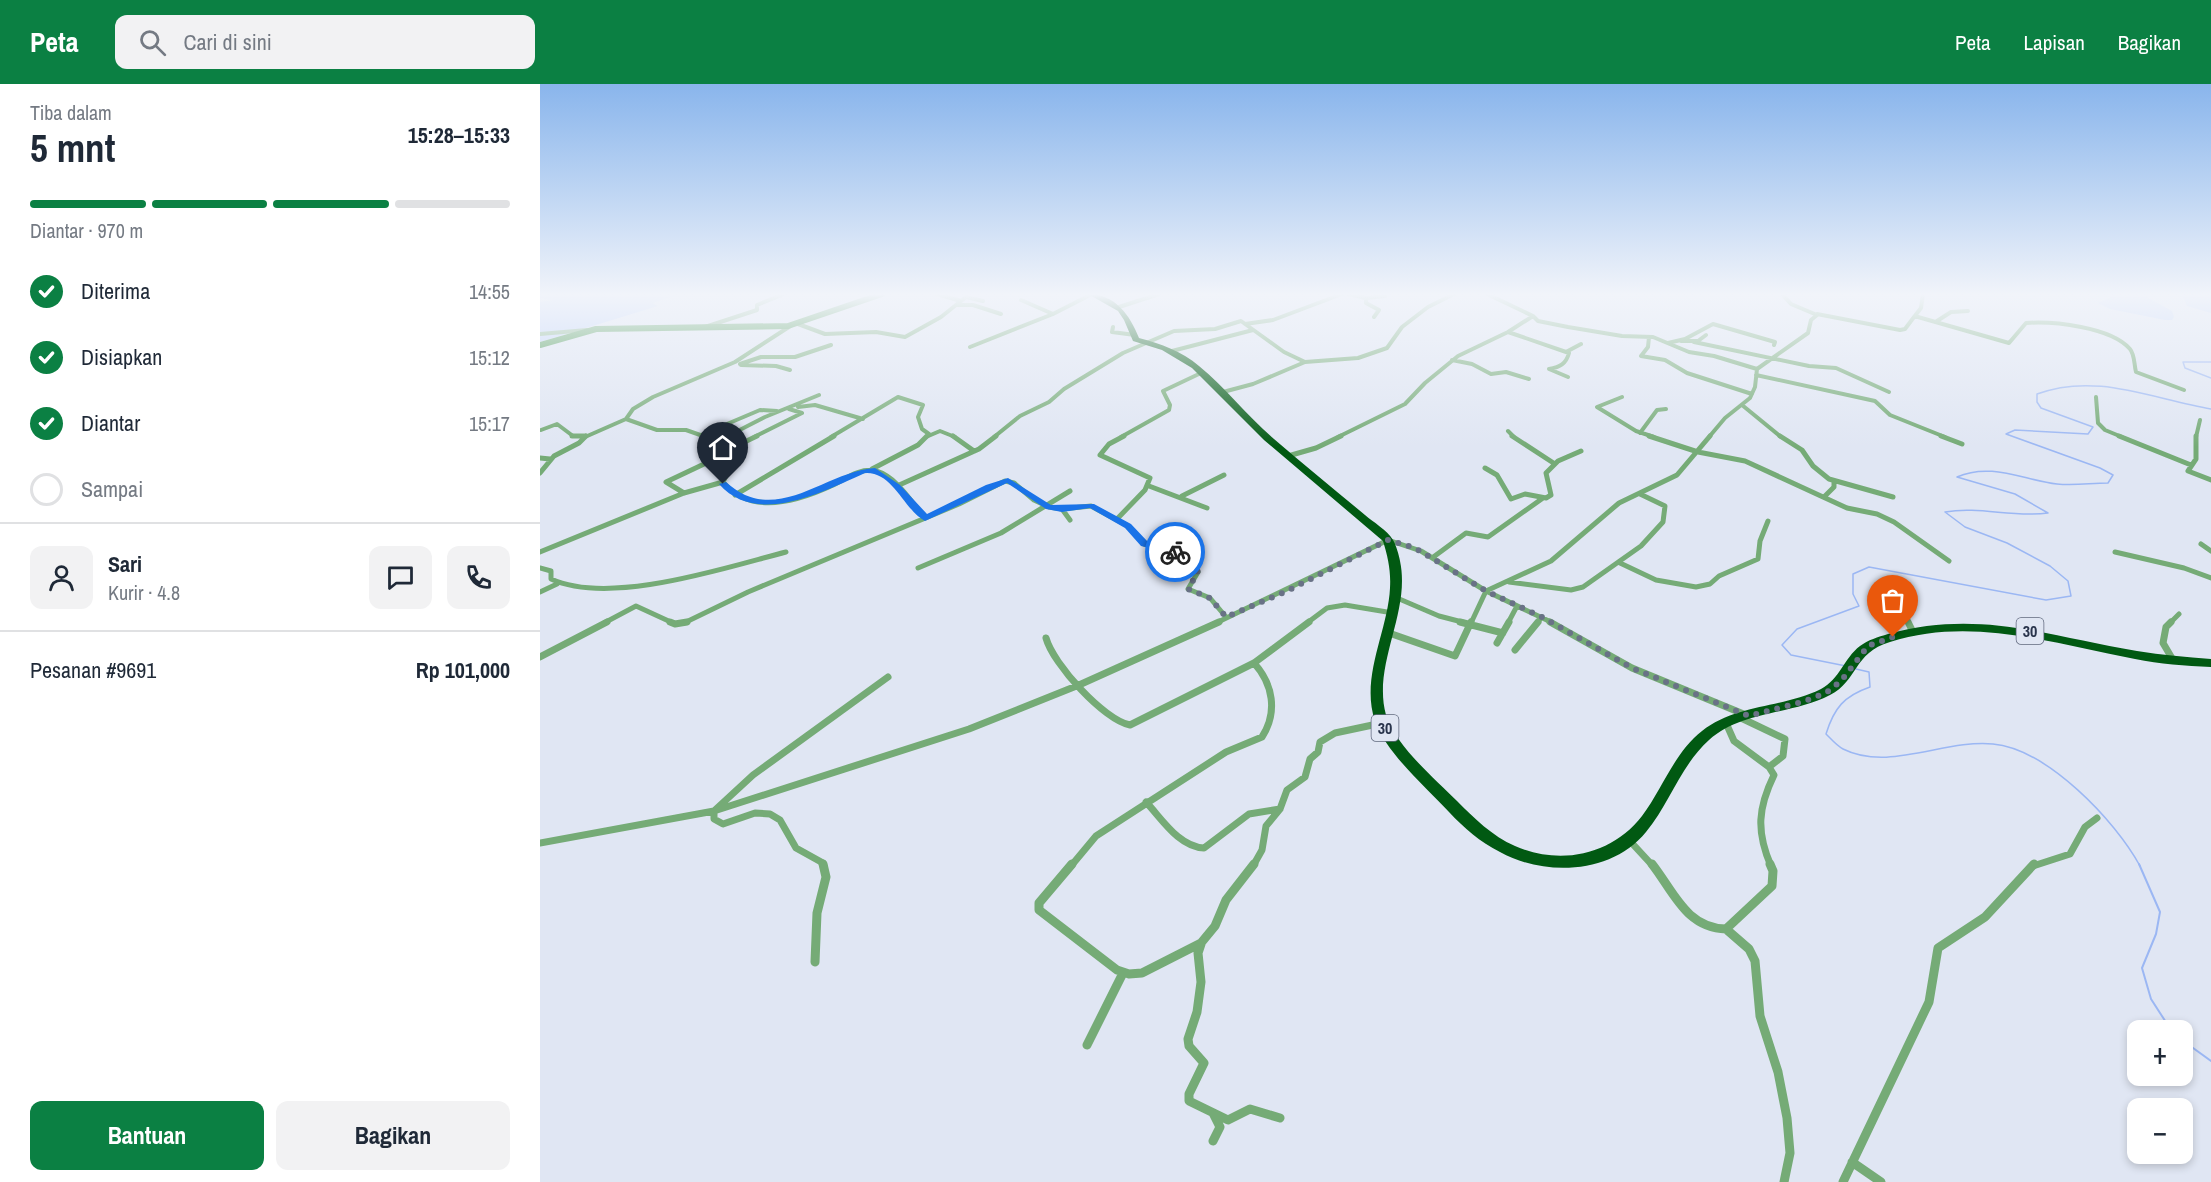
<!DOCTYPE html>
<html lang="id">
<meta charset="utf-8">
<style>
body{margin:0;font-family:"Archivo Narrow",sans-serif;background:#f2f2f3;color:#1f2937;height:100vh;display:flex;flex-direction:column;font-size:22px;white-space:nowrap}
*{box-sizing:border-box;margin:0}
p{font-size:20px;color:#747a83}
.icon{flex:none;width:33px;height:33px;fill:none;stroke:currentColor;stroke-width:2;stroke-linecap:round;stroke-linejoin:round}
.map{position:relative;flex:1;overflow:hidden}
.sheet{display:flex;flex-direction:column;background:#fff;width:540px}
.sheet>*{flex:none}
.controls{position:absolute;left:1587px;top:936px;display:grid;gap:12px}
.controls a{display:grid;place-items:center;width:66px;height:66px;border-radius:12px;background:#fff;box-shadow:0 3px 9px #0003;font-size:30px}
.pin{position:absolute;display:grid;place-items:center;width:51px;height:51px;color:#fff;margin:-62px -26px;border-radius:50% 50% 50% 0;rotate:-45deg;box-shadow:0 0 6px #0007}
.pin .icon{rotate:45deg}
.courier{position:absolute;display:grid;place-items:center;width:60px;height:60px;margin:-30px;border:4px solid #1a73e8;border-radius:50%;background:#fff;color:#222;box-shadow:0 2px 8px #0007}
.summary em{font-style:normal;font-weight:800}
.summary div{display:flex;flex-direction:column-reverse}
.summary{display:flex;align-items:center;justify-content:space-between;height:102px;padding:0 30px}
h1{font-size:39px;font-weight:800;line-height:45px}
.bar{display:grid;grid-template-columns:repeat(4,1fr);gap:9px 6px;align-content:center;height:72px;padding:0 30px}
.bar i{height:8px;border-radius:4px;background:#e0e1e3}
.bar .current{background:#0b8043}
.bar p{grid-column:span 4}
.line{display:flex;align-items:center;gap:15px;padding:0 30px;border-top:2px solid #e0e1e3}
.line div{flex:1}
.round{display:grid;place-items:center;flex:none;width:63px;height:63px;border-radius:12px;background:#f2f2f3}
ol{padding:0 30px;list-style:none}
li{display:flex;align-items:center;gap:18px;height:66px}
li p{margin-inline-start:auto}
li .icon{padding:6px;border-radius:50%;background:#0b8043;color:#fff;stroke-width:4}
li:last-child{color:#747a83}
li i{width:33px;height:33px;border:3px solid #e0e1e3;border-radius:50%}
.primary-button{display:flex;gap:12px;margin-top:auto;padding:12px 30px}
.primary-button a{flex:1;height:69px;border-radius:12px;background:#0b8043;color:#fff;font-size:24px;font-weight:800;line-height:69px;text-align:center}
.primary-button a+a{background:#f2f2f3;color:#1f2937}
header{display:flex;align-items:center;gap:36px;box-sizing:border-box;height:84px;padding:0 30px;background:#0b8043;color:#fff}
header strong{font-size:28px}
nav{display:flex;gap:33px;margin-inline-start:auto;font-size:21px}
.search{width:420px;height:54px;background:#f2f2f3;display:flex;align-items:center;gap:15px;box-sizing:border-box;padding:0 21px;border-radius:12px;color:#747a83;font-size:22px}
main{display:flex;flex:1;min-height:0}
.map>svg:first-child{display:block}
</style>
<header>
<strong>Peta</strong>
<div class="search"><svg class="icon" aria-label="search" viewBox="0 0 24 24"><circle cx="10" cy="10" r="6"/><path d="M15 15l6 6"/></svg>Cari di sini</div>
<nav><a>Peta</a><a>Lapisan</a><a>Bagikan</a></nav>
</header>
<main>
<section class="sheet">
<div class="summary"><div><h1>5 mnt</h1><p>Tiba dalam</p></div><em>15:28–15:33</em></div>
<div class="bar"><i class="current"></i><i class="current"></i><i class="current"></i><i></i><p>Diantar · 970 m</p></div>
<ol>
<li><svg class="icon" aria-label="check" viewBox="0 0 24 24"><path d="M5 12l5 5 9-10"/></svg>Diterima<p>14:55</p></li>
<li><svg class="icon" aria-label="check" viewBox="0 0 24 24"><path d="M5 12l5 5 9-10"/></svg>Disiapkan<p>15:12</p></li>
<li><svg class="icon" aria-label="check" viewBox="0 0 24 24"><path d="M5 12l5 5 9-10"/></svg>Diantar<p>15:17</p></li>
<li><i></i>Sampai</li>
</ol>
<div class="line" style="height:108px"><a class="round"><svg class="icon" aria-label="person" viewBox="0 0 24 24"><circle cx="12" cy="8" r="4"/><path d="M4 21q1-7 8-7t8 7"/></svg></a><div><b>Sari</b><p>Kurir · 4.8</p></div><a class="round"><svg class="icon" aria-label="chat" viewBox="0 0 24 24"><path d="M4 5h16v11H9l-5 4z"/></svg></a><a class="round"><svg class="icon" aria-label="phone" viewBox="0 0 24 24"><path d="M5 4h4l2 5-3 2q2 4 5 5l2-3 5 2v4C11 20 4 13 5 4z"/></svg></a></div>
<div class="line" style="height:78px"><div>Pesanan #9691</div><b>Rp 101,000</b></div>
<div class="primary-button"><a>Bantuan</a><a>Bagikan</a></div>
</section>
<div class="map">
<svg width="1671" height="1098" viewBox="0 0 1671 1098">
<rect width="100%" height="100%" fill="#e0e6f3"/>
<path fill="#bdd1fa" d="M0,210H140L112,219L118,222L0,258V218L14,216L0,214Z
M1570,210H1601L1632,227L1634,233L1632,236H1625L1570,225L1558,219L1570,214Z
M1642,210H1671V229L1647,222Z"/>
<g fill="none" stroke-linecap="round" stroke-linejoin="round">
<path stroke="#9bb7f3" stroke-width="1.5" d="M1671,278H1643L1645,284L1671,294
M1306,582L1251,571L1242,561L1257,545L1319,522L1313,510V490L1329,483L1506,516L1531,512L1528,497L1510,482L1467,459L1425,443L1405,428C1440,422 1473,434 1508,429L1475,410L1417,393C1451,378 1483,396 1517,400C1534,402 1551,399 1568,399L1573,391L1560,384L1466,350L1475,346L1548,350L1553,343L1501,324L1497,318V310C1556,288 1612,315 1671,325
M1316,585L1329,588L1330,603C1304,612 1294,624 1286,650C1291,655 1297,662 1303,665C1349,688 1405,655 1453,660C1507,665 1575,736 1600,782"/>
<path stroke="#9bb7f3" stroke-width="2" d="M1599,780L1620,828L1616,850L1602,884L1611,915L1631,946
M1642,956L1671,977"/>
<path stroke="#75ab76" stroke-width="4" d="M397,210L421,217
M808,210L826,214V219L839,226L834,233
M826,214L845,212
M481,216L513,230
M417,221H433L461,230
M579,223L619,210
M1277,230L1360,246L1365,245L1374,233H1378L1469,259L1486,239C1513,237 1571,243 1590,265C1595,271 1594,281 1596,288L1644,306
M993,232L998,237L1028,243L1082,252L1113,253L1149,268L1174,272L1217,285
M1374,233L1381,224L1383,210
M1397,237L1411,228L1428,227
M258,240L285,250L336,248L365,253L401,233L426,213L443,217
M705,240L733,236L802,210
M165,243L217,226V221L244,210
M573,243L572,248L595,251
M968,248L1029,269C1026,280 1020,283 1009,285L1028,293
M0,250L47,246
M1109,253L1108,263L1101,272L1125,276L1147,289L1212,310
M1141,257H1158L1166,251
M1154,258L1269,282L1296,284L1349,308
M1128,259L1145,255L1173,240L1235,258L1234,261
M430,263L513,230L552,210
M632,267L713,246
M1026,268L1041,260
M912,276L932,280L951,290L966,288L989,295
M765,278L818,274L847,264L862,243L888,223L914,210
M200,280L221,273H255L291,261
M201,281L236,282L250,286
M1217,285L1268,249L1271,236L1277,231L1251,220L1242,210
M1216,291L1335,317L1350,331L1405,353
M1082,313L1057,323L1096,347L1114,353
M1556,313L1558,339L1565,346L1582,353
M1202,321L1241,353
M258,323L275,321L323,335
M86,335L117,346H146L166,353
M1,346L17,340L33,352H45
M968,347L974,353
M1100,349L1117,326L1126,325
M161,351L220,326L237,327
M45,353L86,335L93,325L113,313L195,278L252,241
M186,353L225,333L279,311
M214,353L262,329L249,325
M291,353L358,313L383,321L378,333L382,345L389,350
M386,353L400,347L415,353
M454,353L480,332L509,318L524,305L583,269L634,247L675,245L701,237L744,268L765,278L713,300L683,308
M581,353L629,326L630,321L623,307L661,289
M798,353L865,320L885,299L918,272L968,248L993,232L947,210
M1169,353L1185,334L1210,314L1215,303L1217,285
M1656,353L1660,336"/>
<path stroke="#75ab76" stroke-width="5" d="M32,352H45
M413,352L434,367
M972,352L1015,380
M1109,352L1158,368L1205,377L1307,424L1337,430L1354,438L1409,477
M1240,352L1262,366L1273,382L1289,395L1353,413
M1401,352L1422,360
M1579,352L1651,381
M1656,352V375L1648,387L1671,396
M178,357L189,352
M194,363L217,352
M748,372L776,364L801,352
M0,374L10,375
M945,384L957,391L971,415L985,410L1006,414L1011,411L1006,389L1018,377L1041,367
M332,385L378,361L387,352
M0,389L14,372L39,359L46,352
M183,398C210,432 259,417 293,401C305,395 321,383 336,387C357,393 371,418 385,434
M357,402L439,365L456,352
M609,402L667,424
M144,409L126,398L181,372L180,368L189,361
M195,411L294,352
M642,412L684,391
M1285,412L1294,403V398
M522,425L530,436
M577,435L605,406L610,394L560,371L569,360L584,352
M1661,460L1671,467
M0,468L144,409L183,398L198,367L194,363L162,352
M1575,468L1644,484L1671,494
M892,474L926,449L948,453L1003,414
M1080,479L1116,496L1156,503L1170,500L1179,492L1218,475L1220,457L1228,437
M0,484L11,487V495C70,522 184,484 246,468
M378,484L461,449L530,407
M969,498L1031,506L1043,503L1101,462L1123,438L1125,422L1100,410
M0,508L17,500
M857,514L899,532L926,539
M64,539L96,522L133,539
M144,539L208,508L419,420L465,397L474,399L494,416L509,423L522,425L551,422L588,442L604,460L648,471L658,488L648,505L670,514L686,533
M676,539L848,456L881,467L946,507L1013,539
M767,539L787,524L805,521L853,529
M931,539L946,507L1011,477L1079,419L1137,391L1170,352
M968,539L977,522
M997,539L1002,533
M1369,539L1366,532L1370,511
M1630,539L1639,530"/>
<path stroke="#75ab76" stroke-width="7" d="M130,538L135,540L147,538
M920,538L963,549
M1010,538L1092,584L1206,631
M1368,538L1373,548
M1631,538L1626,543L1623,559L1633,576
M849,549L915,572L931,538
M506,554C513,580 564,636 590,641L714,579L769,538
M957,559L969,538
M975,566L998,538
M0,573L67,538
M1201,634L1245,655L1243,672L1229,683
M1186,639L1194,657L1229,683L1234,691C1218,724 1216,747 1231,782
M606,718C622,735 639,763 664,764L709,730L740,725
M1089,756L1113,782
M0,759L174,727L429,645L539,601L679,538
M284,782L283,779L256,764L240,736L230,730L215,729L183,740L174,735V727L213,691L348,593
M531,782L556,752L686,668L722,653C738,628 733,600 714,579
M713,782L722,766L726,742L740,725L747,706L765,693L770,675L778,668L780,658L795,649L842,639
M1493,782L1530,770L1545,743L1557,734"/>
<path stroke="#75ab76" stroke-width="9" d="M532,780L499,819V826L577,886L589,890L602,889L661,859L675,842L686,816L714,780
M1112,780C1134,808 1146,844 1186,845
M1230,780L1233,787L1232,802L1186,845L1209,865L1215,877L1220,932L1238,988L1247,1034L1250,1069L1244,1098
M661,860L658,869L661,898L657,928L648,955L649,962L664,979L649,1010V1017L688,1036L710,1025L740,1034
M275,878L277,829L286,793L283,780
M547,961L583,889
M673,1029L680,1043L673,1057
M1312,1078L1341,1098
M1303,1098L1389,918L1398,864L1445,833L1494,780"/>
<path stroke="#358d3b" stroke-width="6" d="M0,261L56,245L248,242L342,210"/>
<path fill="#015912" fill-rule="evenodd" d="M548,210C575,210 590,231 599,254C621,260 642,267 659,282C686,304 707,332 734,355C764,381 795,406 825,431C833,438 847,446 853,456C856,461 859,471 860,477C871,529 832,580 846,631C855,661 894,694 917,717C934,734 952,752 975,762C1020,782 1072,771 1102,732C1123,704 1134,669 1162,647C1196,620 1243,624 1281,605C1300,595 1304,574 1320,562C1328,556 1338,553 1348,550C1439,525 1508,552 1597,567C1622,571 1646,573 1671,575V583C1645,582 1620,580 1595,575C1513,560 1433,532 1350,558C1313,569 1318,597 1290,611C1252,631 1202,626 1169,656C1141,681 1130,719 1106,748C1072,790 1005,793 960,768C940,758 924,744 909,728C886,703 846,669 835,637C820,593 848,547 850,504C851,487 848,473 843,457L724,356L652,284L622,266L593,257L584,236L578,227Z"/>
</g>
<linearGradient id="sky" x2="0" y2="1"><stop stop-color="#89b5ec"/><stop offset="0.58" stop-color="#f1f4fa"/><stop offset="1" stop-color="#f1f4fa" stop-opacity="0"/></linearGradient>
<rect width="1671" height="363" fill="url(#sky)"/>
<path fill="#1a73e8" d="M335,384L360,401L387,430L446,401L468,394L511,421L554,420L591,440L608,458L640,468L635,470L601,462L585,444L550,424L522,428L506,425L467,399L385,437C364,426 353,387 325,389C282,408 217,443 179,400L186,398C236,444 285,387 335,384Z"/>
<g fill="none" stroke-linecap="round" stroke-linejoin="round">
<path stroke="#697286" stroke-width="6" stroke-dasharray="0 10.8" d="M635,468L648,471L658,488L648,505L670,514L686,533L745,508L848,456L875,464L946,507L1002,533L1092,584L1209,632L1262,618L1286,609L1301,597L1328,562L1353,553"/>
</g>
<g text-anchor="middle" stroke-width="4.5" stroke-linejoin="round" paint-order="stroke">
<g fill="#e0e6f3" stroke="#60697e" stroke-width="1.5">
<rect x="1476.5" y="534" width="27" height="26" rx="4.5"/>
<rect x="831.5" y="631" width="27" height="26" rx="4.5"/>
</g>
<g font-size="16" font-weight="bold" fill="#29344c">
<text x="1490" y="553">30</text>
<text x="845" y="650">30</text>
</g>
</g>
</svg>
<div class="controls">
<a>+</a>
<a>−</a>
</div>
<div class="pin" style="left:1353px;top:553px;background:#ea580c"><svg class="icon" aria-label="bag" viewBox="0 0 24 24"><path d="M5 8h14l-1 12H6zM9 8a3 3 0 0 1 6 0"/></svg></div>
<div class="pin" style="left:183px;top:400px;background:#1f2937"><svg class="icon" aria-label="home" viewBox="0 0 24 24"><path d="M3 11l9-7 9 7M6 9v11h12V9"/></svg></div>
<div class="courier" style="left:635px;top:468px"><svg class="icon" aria-label="bike" viewBox="0 0 24 24"><circle cx="6" cy="16" r="4"/><circle cx="18" cy="16" r="4"/><path d="M6 16l4-8h5l3 8M10 8l3 8H6M13 5h3"/></svg></div>
</div>
</main>
